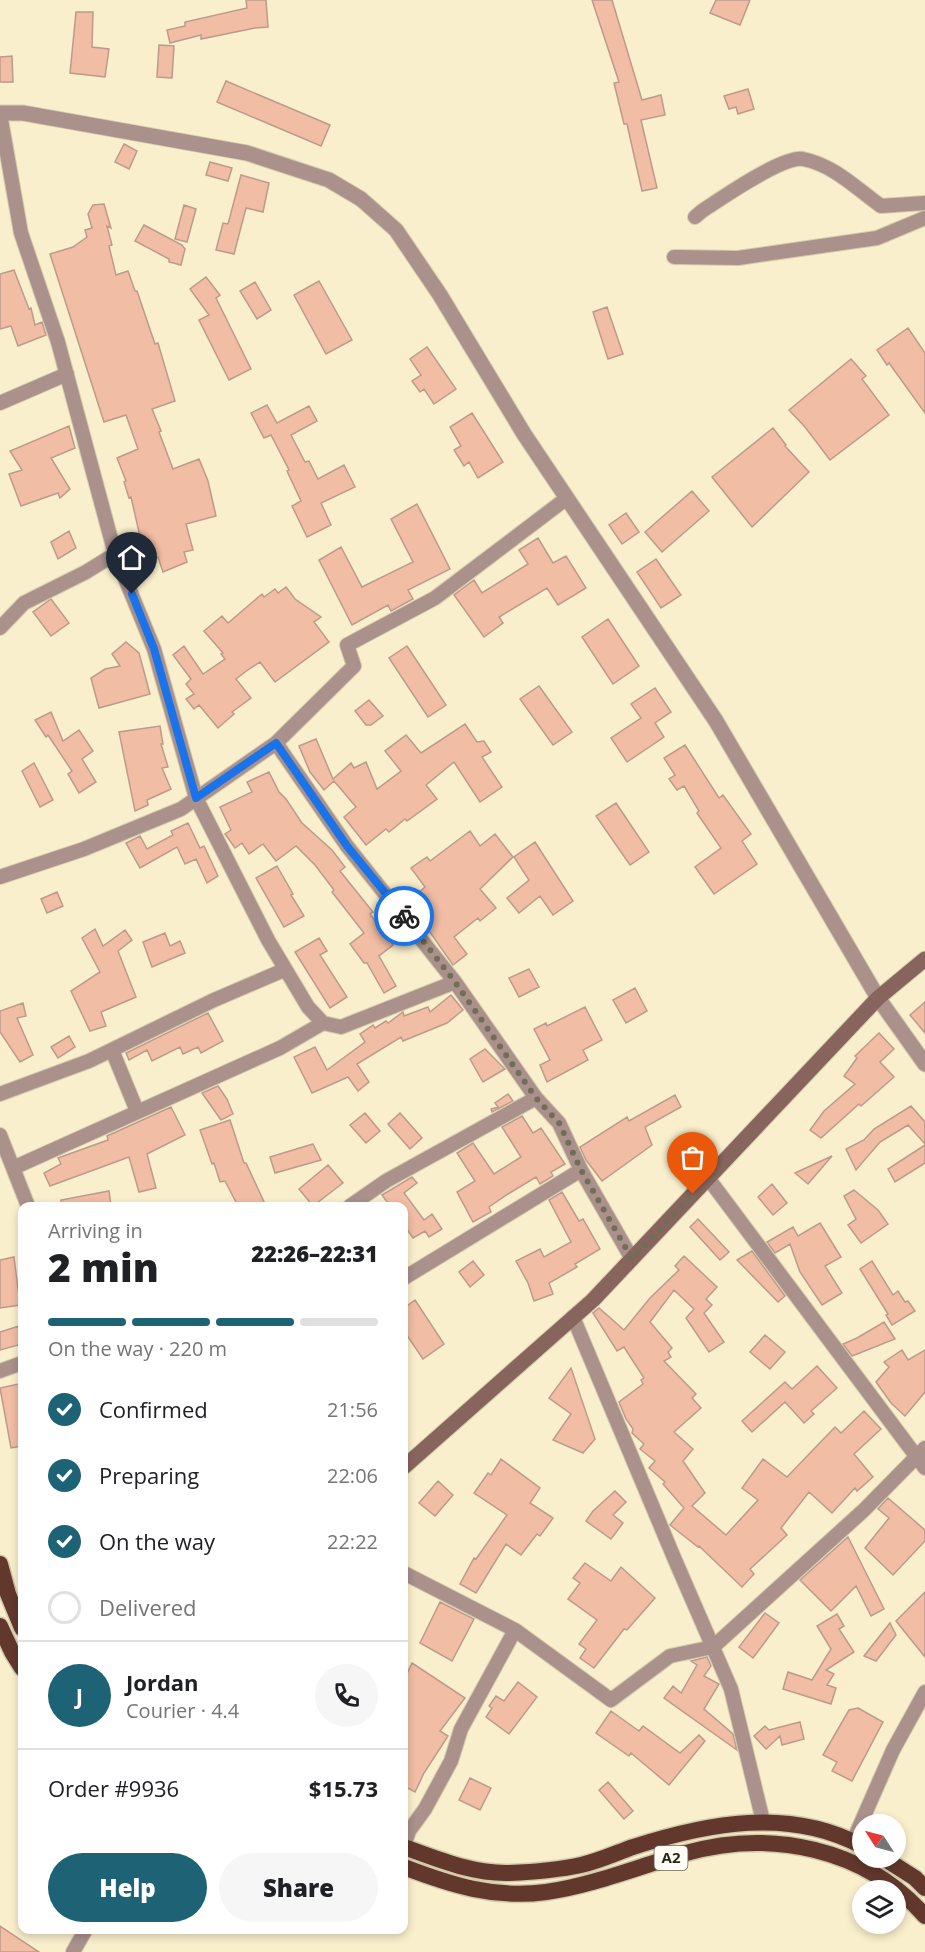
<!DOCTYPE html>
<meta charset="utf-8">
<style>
body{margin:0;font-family:"Open Sans",sans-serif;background:#f6f6f6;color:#202124;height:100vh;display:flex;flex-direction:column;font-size:22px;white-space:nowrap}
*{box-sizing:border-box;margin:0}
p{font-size:20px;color:#757577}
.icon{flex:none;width:33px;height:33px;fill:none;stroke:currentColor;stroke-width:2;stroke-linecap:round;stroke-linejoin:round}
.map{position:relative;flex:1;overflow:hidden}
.side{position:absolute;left:18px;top:1202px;width:390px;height:732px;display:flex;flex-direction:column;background:#fff;border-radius:12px;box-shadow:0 3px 9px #0003}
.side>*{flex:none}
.needle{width:39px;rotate:306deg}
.fabs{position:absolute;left:852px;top:1814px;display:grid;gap:12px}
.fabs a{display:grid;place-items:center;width:54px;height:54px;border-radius:50%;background:#fff;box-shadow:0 3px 9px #0003;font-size:30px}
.pin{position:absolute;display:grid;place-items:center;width:51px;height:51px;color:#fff;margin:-62px -26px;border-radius:50% 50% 50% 0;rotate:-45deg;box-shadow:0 0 6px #0007}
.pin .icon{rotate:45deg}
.courier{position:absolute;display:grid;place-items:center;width:60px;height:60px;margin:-30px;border:4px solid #1a73e8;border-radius:50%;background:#fff;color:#222;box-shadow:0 2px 8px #0007}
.overview em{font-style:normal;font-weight:800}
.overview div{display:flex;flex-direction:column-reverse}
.overview{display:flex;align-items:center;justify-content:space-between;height:102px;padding:0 30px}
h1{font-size:39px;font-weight:800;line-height:45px}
.bar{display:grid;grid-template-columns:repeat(4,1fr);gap:9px 6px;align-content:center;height:72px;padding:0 30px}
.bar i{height:8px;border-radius:4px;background:#e0e0e0}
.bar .active{background:#1e6275}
.bar p{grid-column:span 4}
.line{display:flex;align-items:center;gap:15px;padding:0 30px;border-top:2px solid #e0e0e0}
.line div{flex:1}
.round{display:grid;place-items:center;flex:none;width:63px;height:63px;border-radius:32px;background:#f6f6f6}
ol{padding:0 30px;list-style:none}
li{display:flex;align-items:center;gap:18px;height:66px}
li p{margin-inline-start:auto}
li .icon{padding:6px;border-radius:50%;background:#1e6275;color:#fff;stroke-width:4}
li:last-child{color:#757577}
li i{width:33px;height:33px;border:3px solid #e0e0e0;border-radius:50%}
.button{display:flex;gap:12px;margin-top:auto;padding:12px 30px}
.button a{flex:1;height:69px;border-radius:36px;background:#1e6275;color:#fff;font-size:24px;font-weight:800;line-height:69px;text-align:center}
.button a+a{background:#f6f6f6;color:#202124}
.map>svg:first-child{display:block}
</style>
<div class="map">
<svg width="925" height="1952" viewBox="0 0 925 1952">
<rect width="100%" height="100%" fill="#f9efcc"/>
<path fill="#f1bda4" stroke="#bd9b8b" stroke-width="1.5" d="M246,0H266L268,27L255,28L201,39V35L170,43L167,30L185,26V22L247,8Z
M592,0H612L642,100L661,95L665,115L641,120L657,188L642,191L627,124H624L614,83L619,82Z
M716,0H750L740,25L710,13Z
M76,12H93L92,47L109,49L105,77L70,73Z
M159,45L174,46L172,78L157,77Z
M12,56L13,82H0V57Z
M226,81L330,125L321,146L217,102Z
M748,89L754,109L738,114L736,107L729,109L724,96Z
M124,144L137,151L129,169L115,162Z
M210,162L232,168L228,181L206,175Z
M241,175L269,183L263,212L246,208L234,254L216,250L223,223L228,224Z
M104,204L111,228L107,226L112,245L109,246L116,275L128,271L135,291H137L155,344L158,343L175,401L152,409L161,431L159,432L173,469L199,459L208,481L216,516L186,524L193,550L184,552L187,562L163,572L158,557L147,561L141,541L131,497L129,498L124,482L126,481L117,458L138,449L126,415L104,422L50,254L73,247L87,237L85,230L92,228L88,214L93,205Z
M184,205L196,209L187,242L175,239Z
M144,225L182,245L185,249L181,265L169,262V259L135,241Z
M14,270L29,309L31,308L35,325L42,322L46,335L18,346L11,326L0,329V274Z
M206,277L220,295L216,298L251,369L229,380L199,320L209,315L190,289Z
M319,281L352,340L326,354L294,295Z
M255,282L271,310L257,319L240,291Z
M607,307L623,354L608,359L593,312Z
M908,328L925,353V413L889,363L887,365L877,350Z
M427,347L456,389L434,404L424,389L420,392L412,381L421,375L410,359Z
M851,359L866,376L862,379L889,415L830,460L805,427L789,410Z
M267,405L277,423L309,406L317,421L291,435L305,462L309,461L318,479L344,465L355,487L321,503L331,525L307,537L292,506L301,501L287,471L289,470L271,435L264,438L251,413Z
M472,413L503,462L478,478L469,462L464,466L454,450L461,446L450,427Z
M69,426L75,448L51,458L70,489L60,498L58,493L21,506L9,474L22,470L10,451Z
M773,428L786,445L785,446L809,472L752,527L712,477Z
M692,491L709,511L662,552L645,532Z
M417,504L450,569L408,590L413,599L391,611L388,605L352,625L319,560L341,547L362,587L413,562L391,519Z
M626,513L639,532L622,544L609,525Z
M69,531L76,548L58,559L51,542Z
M538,538L553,563L566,556L586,588L558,605L547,588L499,617L503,623L484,637L454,595L474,580L482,593L528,564L519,550Z
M656,559L681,595L661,608L637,572Z
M286,587L295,599L321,617L314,622L329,642L275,682L260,662L249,669L236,679L251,698L232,712L234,714L218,728L199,705L194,709L186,699L194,694L186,684L191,679L173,655L184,646L203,674L225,659L221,654L223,653L204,631L222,616L228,623L262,594L264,597L275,589L278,593Z
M51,599L69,623L51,636L33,612Z
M608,619L639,666L613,684L582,637Z
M126,642L139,653L150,694L99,708L91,678L105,669L120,666L112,654Z
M407,646L446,705L428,717L389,658Z
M539,686L572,732L553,745L520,699Z
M655,688L671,712L655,723L664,737L627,762L611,738L641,718L631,704Z
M369,700L383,716L371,725H366L355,711Z
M51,712L63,741L79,730L93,751L82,759L96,782L79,793L68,774L72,771L48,735L46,737L35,720Z
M465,724L477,742L484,741L491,752L482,757L502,787L480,802L454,762L426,785L437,799L407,821L405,819L389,832L386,829L366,845L344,817L356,807L334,781L324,790L310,772L299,746L316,739L333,779L351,763L354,768L366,762L377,789L401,771L385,751L406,735L421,753Z
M160,726L163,744H161L168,767L162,768L171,789L147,800L148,805L135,811L119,732Z
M685,745L719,798L723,795L751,834L742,841L757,864L714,894L695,867L721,848L697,813L699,811L684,786L677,790L669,779L675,775L664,758Z
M34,763L53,800L40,807L22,771Z
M269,772L279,792L286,799L302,823L332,850L345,867L340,871L373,912L370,914L393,945L379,956L396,986L384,993L367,963H364L350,944L364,933L332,892L334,890L315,865L296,846L276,861L263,844L249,854L242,843L235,848L225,834L231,830L220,807L252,792L247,782Z
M616,803L649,852L630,865L596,816Z
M188,823L200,848L204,846L218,876L207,883L196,859L185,864L177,847L140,868L126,843L140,836L147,849L173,835L171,831Z
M470,831L480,846L495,834L513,857L480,889L496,908L480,921L478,918L454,937L467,954L453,965L425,925L406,904L425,887L411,868L427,857L430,861Z
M535,842L573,901L553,915L540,896L519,913L507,898L529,880L514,857Z
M277,866L293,894L291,895L304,916L284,927L256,878Z
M57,892L63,906L47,913L41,899Z
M95,929L103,946L125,930L132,940L118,951L136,997L101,1012L106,1026L90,1031L71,991L100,972L82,938Z
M165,933L170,946L180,941L185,953L152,967L143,942Z
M319,938L327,951L320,955L347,997L330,1008L295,952Z
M529,969L539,987L519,997L509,978Z
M635,988L647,1011L626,1023L613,1000Z
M451,995L463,1010L447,1023L403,1041L401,1037L357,1064L369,1082L358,1091L348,1077L312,1093L294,1057L315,1047L327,1070L365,1042L360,1034L373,1025L375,1028L386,1021L388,1023L403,1012L404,1016L428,1007L430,1012Z
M925,1002V1033L910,1015Z
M23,1003L26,1016L17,1018L33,1055L20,1062L0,1032V1011Z
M585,1007L602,1040L583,1050L588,1060L547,1082L540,1065L550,1060L534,1029L546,1023L547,1026Z
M208,1013L223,1041L201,1053L198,1047L183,1054L180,1047L152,1061L147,1050L129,1060L126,1053Z
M879,1033L894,1049L880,1062L894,1077L861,1106L859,1104L821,1138L810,1130L824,1111L855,1084L844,1076L857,1058L855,1056Z
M69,1036L75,1047L58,1058L51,1047Z
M485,1049L505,1069L483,1082L470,1059Z
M218,1086L227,1099L233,1114L221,1120L202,1093Z
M508,1094L513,1101L492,1112L491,1109L498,1107L495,1103Z
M675,1095L681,1107L645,1127L652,1145L602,1181L586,1160L580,1147L627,1117L629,1121Z
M911,1106L925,1122V1144L908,1125L880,1142L856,1170L846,1149L864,1140L874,1129Z
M171,1107L185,1135L147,1154L156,1188L139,1192L129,1157L50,1186L44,1173L61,1164L58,1158L108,1140L107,1136Z
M365,1113L380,1131L366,1143L350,1125Z
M400,1113L422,1138L410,1149L388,1124Z
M522,1116L533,1133L541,1128L565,1164L551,1172L553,1176L540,1184L536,1177L508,1194L489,1207L491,1212L473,1222L457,1192L475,1181L457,1153L473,1143L494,1174L521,1157L502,1127Z
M230,1120L244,1163H246L266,1206H238L225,1181L220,1182L214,1163L212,1164L200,1130Z
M313,1144L321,1160L275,1173L270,1157Z
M925,1145V1163L895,1182L888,1169Z
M832,1156L808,1184L795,1173Z
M328,1165L343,1183L313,1206L299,1189Z
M412,1177L417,1183L404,1193L424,1220L432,1214L442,1229L429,1237L425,1231L413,1238L404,1225V1206H390L382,1195Z
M772,1184L787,1203L773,1215L758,1197Z
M854,1190L878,1210L888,1224L861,1243L848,1225L856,1219L844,1196Z
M109,1191L111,1206H61V1200Z
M562,1192L579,1221L583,1219L600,1249L575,1264L577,1267L549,1283L553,1294L534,1301L528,1283L516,1261L540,1249L544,1257L571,1242L549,1200Z
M698,1219L729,1252L720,1260L690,1227Z
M820,1223L841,1257L825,1266L842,1293L822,1305L800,1272L790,1244L775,1253L767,1242L793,1227L798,1236Z
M752,1251L785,1296L778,1302L737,1260Z
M684,1256L717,1287L706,1299L712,1305L704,1313L724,1342L709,1352L686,1318L694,1309L674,1290L650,1322L672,1348L668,1352L671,1357L664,1361L696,1394L692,1398L701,1408L674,1432L693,1449L683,1461L705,1493L692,1506L726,1535L758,1500L742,1488L763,1459L787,1477L835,1427L841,1433L864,1411L881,1429L854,1454L873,1477L857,1491L855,1488L832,1513L809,1492L781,1528L787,1535L750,1569L754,1574L742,1587L699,1546L698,1547L670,1525L684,1508L663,1484L665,1482L649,1468L655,1461L640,1449L644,1444L632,1433L633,1429L626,1419L619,1402L643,1384L641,1380L644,1378L624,1347L617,1351L593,1313L599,1308L624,1330L650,1298L679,1270L675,1266Z
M14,1257L20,1305L0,1308V1260Z
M473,1261L484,1275L470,1287L459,1272Z
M872,1261L893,1295L898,1291L905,1302L908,1301L915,1311L892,1325L886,1315L888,1314L860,1269Z
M415,1300L444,1344L423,1359L404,1331V1308Z
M884,1322L895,1339L852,1356L843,1344L857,1338Z
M19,1326L22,1344L0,1350V1332Z
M765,1335L785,1352L770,1369L750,1352Z
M902,1350L908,1360L925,1350V1392L905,1416L891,1403L876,1382L889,1367L884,1362Z
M817,1366L837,1388L811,1411L814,1414L804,1423L785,1402L752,1432L742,1421L785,1382L792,1389Z
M571,1368L595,1439L583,1453L553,1440L571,1414L549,1398Z
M19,1384L22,1400V1446L11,1448L0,1388Z
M501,1459L540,1488L530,1503L553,1518L540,1536L537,1534L521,1555L506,1544L476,1593L460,1584L474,1558L476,1559L507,1515L474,1493L488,1473L491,1475Z
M438,1481L453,1495L435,1516L419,1503Z
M615,1491L626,1502L613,1515L623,1523L611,1539L586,1521L593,1511Z
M888,1498L925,1530V1541L893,1575L865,1548L889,1518L878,1509Z
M848,1537L884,1609L871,1616L856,1586L831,1611L800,1580Z
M585,1563L611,1581L621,1567L655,1598L627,1630L624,1629L594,1668L580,1658L586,1649L579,1644L597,1620L568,1599L580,1583L573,1578Z
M925,1592V1657L896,1621Z
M440,1602L474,1619L452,1661L420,1643Z
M765,1613L779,1623L753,1658L739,1647Z
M837,1614L844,1626L839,1629L854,1652L826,1670L834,1674L827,1685L836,1688L831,1704L783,1689L788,1672L812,1680L831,1649L817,1626Z
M890,1623L896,1635L876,1661L864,1656Z
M707,1657L711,1666L704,1676L719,1684L704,1709L733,1734L737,1750L664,1698L673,1686L681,1693L697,1665L691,1661Z
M412,1663L465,1698L440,1731L448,1736L424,1773L415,1792L404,1786V1680Z
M518,1682L537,1697L509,1734L486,1717L492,1708L489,1706L496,1696L504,1701Z
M858,1708L883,1722L852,1781L832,1771L837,1762L823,1755L849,1710Z
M611,1711L639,1731L643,1726L680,1753L699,1735L705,1741L669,1785L631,1753L629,1756L596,1733Z
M800,1722L804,1739L782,1745L780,1736L766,1749L754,1736L765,1726L769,1730Z
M470,1778L491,1788L480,1810L459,1800Z
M608,1782L633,1811L624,1819L599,1790Z
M0,1926L39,1952H0Z"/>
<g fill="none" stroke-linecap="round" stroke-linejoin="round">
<g stroke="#d4cbac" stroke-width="16">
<path id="minor" d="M0,114L21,233L58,342L115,554L154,649L196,798L268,940L308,1007L323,1023L341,1027L455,982
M695,217L702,211C722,198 782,156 803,159C834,165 857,189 881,206L925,203
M674,257L738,258L877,238L925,218
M0,403L67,374
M0,628L24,603L86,572L115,554
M276,743L347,846L455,982L536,1098
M0,877L84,849L181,809L276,743L354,666L347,645L435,598L567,498
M112,1050L137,1111
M0,1094L89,1061L214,1000L284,970
M0,1135L28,1206
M13,1168L280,1048L323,1023
M708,1178L925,1468
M350,1206L386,1181L536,1098L559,1123L581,1170
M404,1278L581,1170L632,1259
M573,1317L675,1560L731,1689L763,1821
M0,1371L22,1363
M404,1573L515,1630L461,1729L451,1761L425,1809L409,1831L404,1846
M515,1630L611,1700L670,1656L713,1647L864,1510L925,1448
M853,1841L893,1750L925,1692
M73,1952L86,1929"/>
</g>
<g stroke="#d4cbac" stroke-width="17">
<path id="tertiary" d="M0,113H23L247,153L329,180L361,199L396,230L440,295L524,434L716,721L878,998L925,1064"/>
</g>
<g stroke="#d4cbac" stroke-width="17">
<path id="secondary" d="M404,1467L593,1300L878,998L925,959"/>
</g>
<g stroke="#d4cbac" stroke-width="19">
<path id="trunk" d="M0,1564L8,1594L22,1628
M0,1626L12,1652L22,1668
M404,1847C438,1859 472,1874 509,1873C533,1872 558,1870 581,1865C599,1861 616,1853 633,1847C708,1823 789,1807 862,1846
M882,1857L915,1878L925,1888
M404,1867C451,1885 494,1899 546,1892C594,1885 640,1866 686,1853C771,1829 865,1848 925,1916"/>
</g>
<use href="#minor" stroke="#aa918b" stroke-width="14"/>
<use href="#tertiary" stroke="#aa918b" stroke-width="15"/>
<use href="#secondary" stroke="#87655c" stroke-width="15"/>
<use href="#trunk" stroke="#62382d" stroke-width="16"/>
</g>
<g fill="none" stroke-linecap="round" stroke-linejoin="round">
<path stroke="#726d58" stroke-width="6" stroke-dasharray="0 10.8" d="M404,916L455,982L536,1098L559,1123L581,1170L632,1259L693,1194"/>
<path stroke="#1a73e8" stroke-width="8" d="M132,594L154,649L196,798L276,743L347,846L404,916"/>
</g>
<g text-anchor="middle" stroke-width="4.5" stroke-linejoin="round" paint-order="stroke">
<rect fill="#fefcf5" stroke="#6a675c" stroke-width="1.5" x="654.5" y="1846" width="33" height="24" rx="4.5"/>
<g font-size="15" font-weight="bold" fill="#2a271a">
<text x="671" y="1863">A2</text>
</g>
</g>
</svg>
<div class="fabs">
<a><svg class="needle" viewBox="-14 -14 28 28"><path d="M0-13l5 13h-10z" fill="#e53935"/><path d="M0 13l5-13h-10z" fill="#757577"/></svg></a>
<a><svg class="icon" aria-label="layers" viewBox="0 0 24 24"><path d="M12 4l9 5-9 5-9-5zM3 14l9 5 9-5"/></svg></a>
</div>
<div class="pin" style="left:693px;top:1194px;background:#ea580c"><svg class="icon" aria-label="bag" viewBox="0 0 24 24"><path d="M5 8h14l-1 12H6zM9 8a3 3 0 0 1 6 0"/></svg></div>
<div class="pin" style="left:132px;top:594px;background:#1f2937"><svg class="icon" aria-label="home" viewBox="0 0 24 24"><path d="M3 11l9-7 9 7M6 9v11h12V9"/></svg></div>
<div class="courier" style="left:404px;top:916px"><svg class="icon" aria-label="bike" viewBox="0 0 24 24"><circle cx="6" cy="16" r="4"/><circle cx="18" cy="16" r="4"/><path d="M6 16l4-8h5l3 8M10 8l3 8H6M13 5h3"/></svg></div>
<section class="side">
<div class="overview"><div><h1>2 min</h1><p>Arriving in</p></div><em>22:26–22:31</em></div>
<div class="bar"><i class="active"></i><i class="active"></i><i class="active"></i><i></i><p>On the way · 220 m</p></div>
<ol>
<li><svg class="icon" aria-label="check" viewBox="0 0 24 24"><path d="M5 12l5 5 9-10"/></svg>Confirmed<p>21:56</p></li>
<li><svg class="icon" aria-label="check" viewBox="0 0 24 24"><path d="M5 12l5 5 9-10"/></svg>Preparing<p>22:06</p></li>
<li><svg class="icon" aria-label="check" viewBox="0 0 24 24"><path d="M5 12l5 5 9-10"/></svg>On the way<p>22:22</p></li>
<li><i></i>Delivered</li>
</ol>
<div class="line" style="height:108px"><b class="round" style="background:#1e6275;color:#fff">J</b><div><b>Jordan</b><p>Courier · 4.4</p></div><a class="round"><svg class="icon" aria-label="phone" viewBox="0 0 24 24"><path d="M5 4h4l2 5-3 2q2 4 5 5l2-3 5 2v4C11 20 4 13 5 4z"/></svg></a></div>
<div class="line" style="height:78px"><div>Order #9936</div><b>$15.73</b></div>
<div class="button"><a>Help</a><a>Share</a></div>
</section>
</div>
